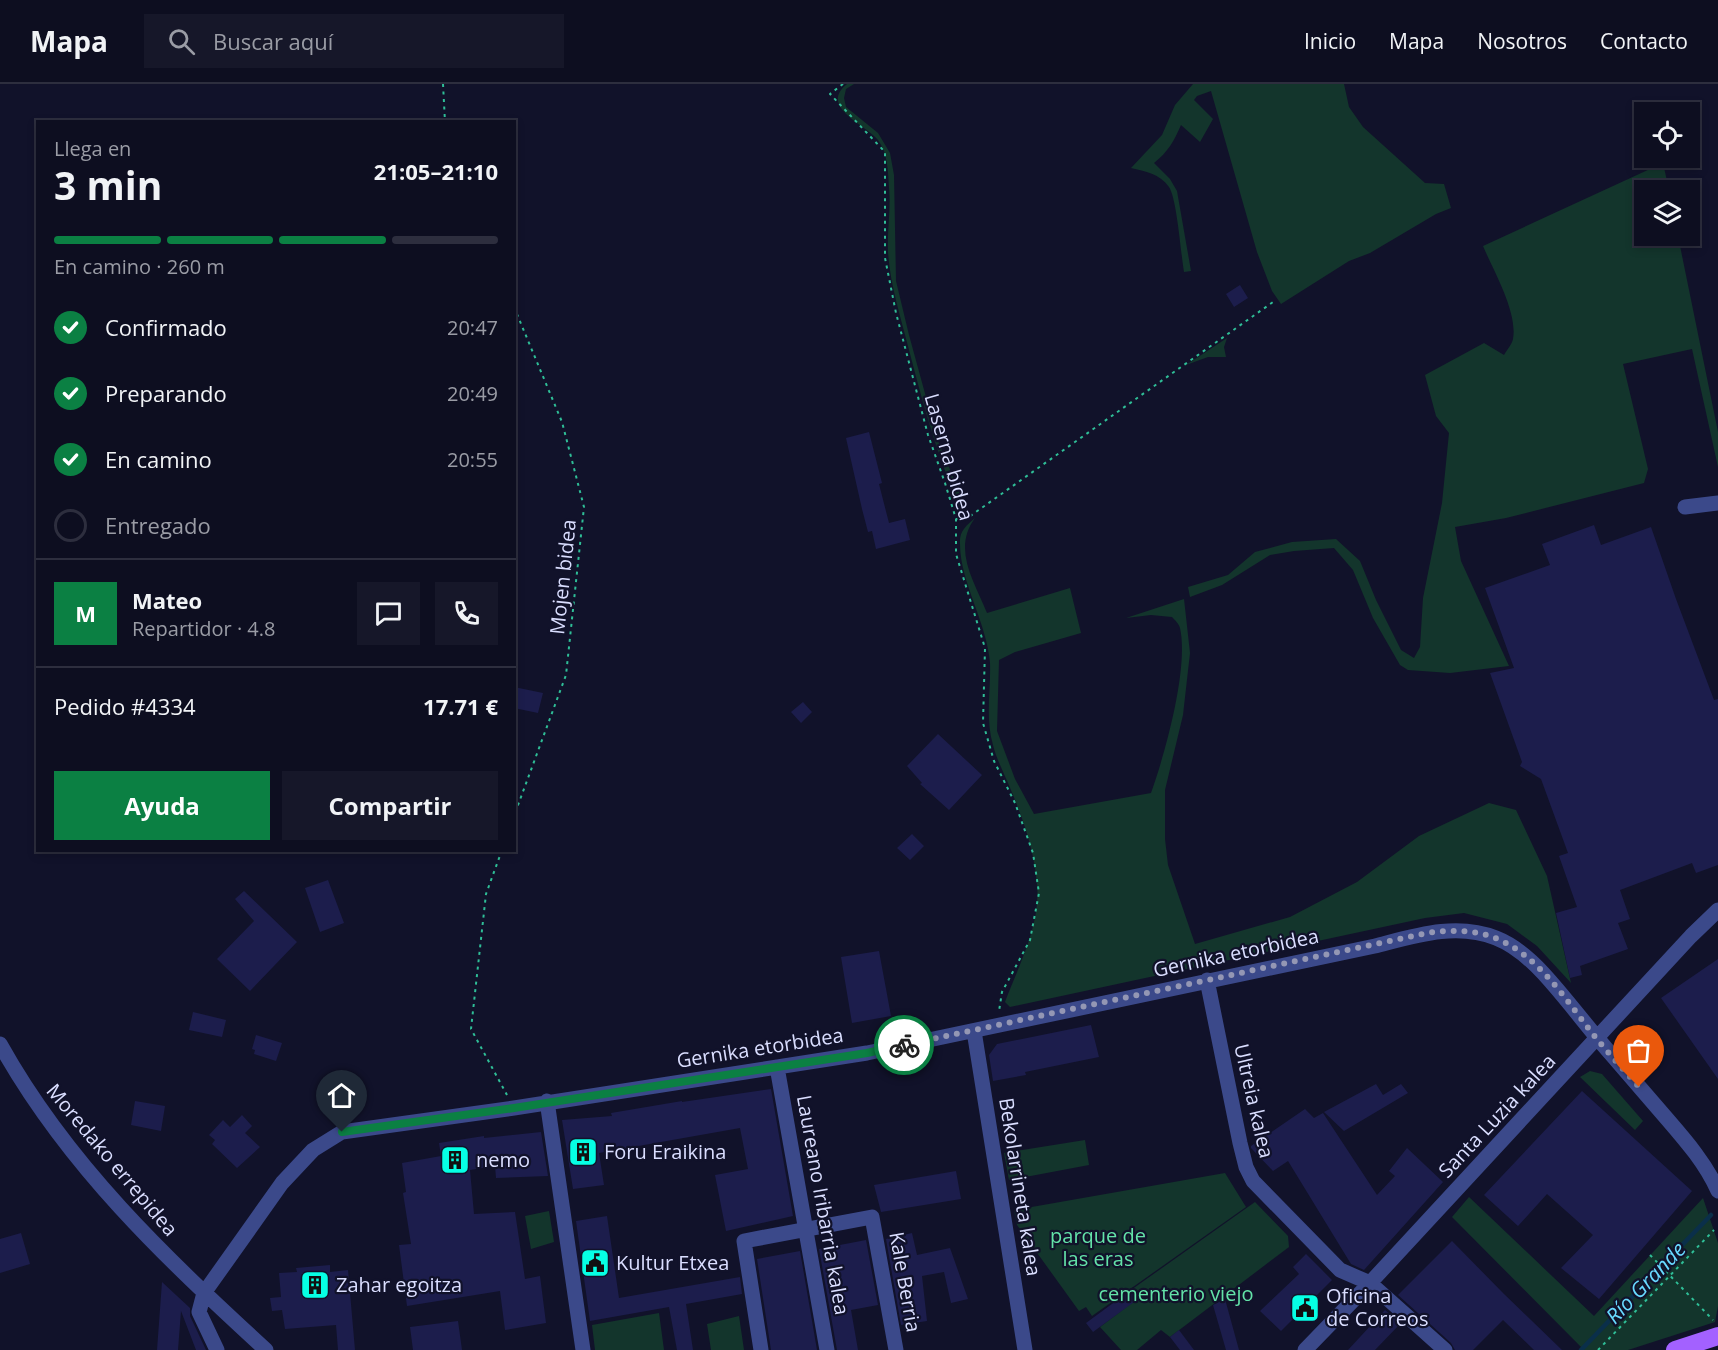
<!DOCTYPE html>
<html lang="es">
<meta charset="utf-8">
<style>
body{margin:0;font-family:"Open Sans",sans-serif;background:#161729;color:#f1f3f6;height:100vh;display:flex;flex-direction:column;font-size:22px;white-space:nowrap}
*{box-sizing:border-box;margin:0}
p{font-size:20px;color:#9a9ca5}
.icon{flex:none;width:33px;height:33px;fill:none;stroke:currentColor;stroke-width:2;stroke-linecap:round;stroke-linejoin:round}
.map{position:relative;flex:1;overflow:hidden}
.sheet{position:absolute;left:36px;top:36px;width:480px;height:732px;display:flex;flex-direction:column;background:#0d0e20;border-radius:0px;box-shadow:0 3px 9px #0003,0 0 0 2px #2d2e3e}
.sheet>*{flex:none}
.fabs{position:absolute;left:1634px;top:18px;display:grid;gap:12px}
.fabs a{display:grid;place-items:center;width:66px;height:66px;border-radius:0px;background:#0d0e20;box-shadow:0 3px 9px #0003,0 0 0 2px #2d2e3e;font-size:30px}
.pin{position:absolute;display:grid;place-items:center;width:51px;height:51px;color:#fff;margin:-62px -26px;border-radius:50% 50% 50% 0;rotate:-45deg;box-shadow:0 0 6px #0007}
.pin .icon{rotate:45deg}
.courier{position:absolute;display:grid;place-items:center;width:60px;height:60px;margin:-30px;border:4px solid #0b8043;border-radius:50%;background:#fff;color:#222;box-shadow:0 2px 8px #0007}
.summary em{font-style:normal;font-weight:700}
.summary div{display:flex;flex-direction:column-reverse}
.summary{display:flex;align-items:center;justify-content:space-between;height:102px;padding:0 18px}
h1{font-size:39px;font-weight:700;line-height:45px}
.bar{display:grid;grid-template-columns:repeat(4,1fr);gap:9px 6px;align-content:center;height:72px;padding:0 18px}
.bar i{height:8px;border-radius:4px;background:#2d2e3e}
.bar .current{background:#0b8043}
.bar p{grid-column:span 4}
.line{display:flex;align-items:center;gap:15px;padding:0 18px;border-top:2px solid #2d2e3e}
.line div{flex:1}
.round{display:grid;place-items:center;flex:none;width:63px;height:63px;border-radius:0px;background:#161729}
ol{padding:0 18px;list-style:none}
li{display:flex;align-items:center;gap:18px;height:66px}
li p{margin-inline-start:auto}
li .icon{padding:6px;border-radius:50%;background:#0b8043;color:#fff;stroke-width:4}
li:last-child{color:#9a9ca5}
li i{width:33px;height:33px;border:3px solid #2d2e3e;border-radius:50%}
.button{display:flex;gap:12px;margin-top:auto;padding:12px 18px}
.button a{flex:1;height:69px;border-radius:0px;background:#0b8043;color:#fff;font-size:24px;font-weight:700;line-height:69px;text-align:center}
.button a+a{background:#161729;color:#f1f3f6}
header{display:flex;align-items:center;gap:36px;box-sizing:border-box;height:84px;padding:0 30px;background:#0d0e20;border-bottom:2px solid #2d2e3e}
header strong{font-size:28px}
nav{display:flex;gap:33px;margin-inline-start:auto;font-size:21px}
.search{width:420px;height:54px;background:#161729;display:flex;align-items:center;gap:15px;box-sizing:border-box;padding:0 21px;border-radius:0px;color:#9a9ca5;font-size:22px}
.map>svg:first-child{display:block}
</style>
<header>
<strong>Mapa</strong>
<div class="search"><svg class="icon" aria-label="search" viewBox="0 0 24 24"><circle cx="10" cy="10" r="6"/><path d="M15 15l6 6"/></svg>Buscar aquí</div>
<nav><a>Inicio</a><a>Mapa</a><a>Nosotros</a><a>Contacto</a></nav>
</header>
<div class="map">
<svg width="1718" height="1266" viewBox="0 0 1718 1266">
<rect width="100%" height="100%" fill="#11122a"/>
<path fill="#13352c" d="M847,0H854L846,5L844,14L846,23L878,49L890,69L894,91L896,197L909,251L938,357L967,426L962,430C954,419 952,404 947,392C931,350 920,308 909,266C901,234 890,201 888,168C887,147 891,125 889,104C888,88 888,69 878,56C866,41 818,23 847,0Z
M1193,0H1344L1349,23L1363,43L1425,99L1444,100L1451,124L1436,130L1370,169L1349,177L1281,220L1272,207L1257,168L1211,7L1197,12L1194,16L1213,35L1200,58L1181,41C1174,57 1168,68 1154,79L1170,95L1177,107L1191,187L1184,188C1181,171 1177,115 1169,103C1160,90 1145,87 1131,84L1162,51L1175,21Z
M1663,79L1669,106H1644V152H1678L1718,348V383L1692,265L1623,280L1648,385L1644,399L1506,434L1455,443L1461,477L1509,582L1450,589L1408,586L1400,581L1373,534L1353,486L1334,464L1294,467L1270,471L1222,501L1190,513L1188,503L1228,491L1255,468L1292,458L1336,455L1360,477L1376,516L1401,566L1414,574L1420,563L1423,514L1442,419L1449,349L1436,332L1425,291L1484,259L1504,271C1507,266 1512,260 1513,255C1518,228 1493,186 1483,162Z
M1227,254L1224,263L1226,273H1208L1186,281Z
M975,434C952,465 974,497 987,529L1070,504L1081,549L1015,568L999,576L997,647L1015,695L1034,730L1151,709C1165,670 1189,584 1180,544C1179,540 1175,536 1172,533L1151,531L1126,534L1184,515L1190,569L1183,631L1165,706V755L1168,781L1195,860L1290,833L1357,798L1419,752L1489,719L1516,726L1547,792L1571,899L1537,862L1507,840L1464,829L1425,834L1010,923L1005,918C1019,881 1041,840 1037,800C1034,764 1022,732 1008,699C1003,687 996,674 993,661C985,633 991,607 990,579C987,539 960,498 960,460C959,447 966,442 975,434Z
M1590,987L1602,990L1643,1037L1635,1046L1580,993Z
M1085,1056L1089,1081L1009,1096L1004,1069Z
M1225,1089L1246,1123L1092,1232L1086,1223L1079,1227L1017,1141L1014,1126Z
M1469,1113L1594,1232L1703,1114L1718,1159V1222L1715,1238L1628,1266H1584L1452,1133Z
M1255,1118L1288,1152L1289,1163L1170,1253L1161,1246L1137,1266H1121L1100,1243L1137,1215L1131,1206Z
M549,1127L554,1158L531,1165L525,1132Z
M659,1229L664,1266H595L592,1241Z
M739,1232L744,1266H711L707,1240Z"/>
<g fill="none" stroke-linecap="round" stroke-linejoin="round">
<path stroke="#0a2f4a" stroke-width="4.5" d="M1581,1266L1711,1131"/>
</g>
<path fill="#1c1d4c" d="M1240,201L1248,214L1234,223L1226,210Z
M869,348L882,399L879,400L889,439L905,435L910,456L876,465L872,447L868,448L862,425L846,354Z
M1594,441L1601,461L1651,443L1676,515L1714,616L1718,615V781L1696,789L1692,779L1620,806L1630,835L1618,839L1628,865L1580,882L1582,891L1570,894L1556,829L1577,823L1559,772L1568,769L1541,695L1520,682L1522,678L1490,589L1514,584L1485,504L1550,481L1542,460Z
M514,603L543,609L538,629L514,624Z
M803,618L812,628L801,639L791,628Z
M938,650L982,691L949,726L920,700L922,699L907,682Z
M912,750L924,762L910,776L897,764Z
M328,796L344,839L320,848L305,804Z
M244,807L297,858L250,907L217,875L254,837L235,815Z
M879,867L891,932L852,939L841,873Z
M1718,875V995L1661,914Z
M193,928L226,936L222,953L189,946Z
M1091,941L1099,973L1025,988L1026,991L993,997L989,971L997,960Z
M256,951L282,959L276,977L254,970L255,966L252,965Z
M1376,1000L1383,1011L1401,1000L1408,1009L1344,1047L1324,1028Z
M771,1005L793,1132L726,1147L715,1091L748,1085L740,1044L599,1069L604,1101L573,1105L562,1036L612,1032L611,1029L682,1017V1018Z
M1582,1007L1692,1107L1599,1215L1561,1184L1593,1151L1547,1110L1518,1142L1484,1111Z
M135,1017L165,1022L161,1047L131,1041Z
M1305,1025L1314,1034L1323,1029L1377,1111L1395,1092L1389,1087L1407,1064L1443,1098L1364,1186L1351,1180L1288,1077L1273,1087L1251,1064V1062Z
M242,1031L252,1042L245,1049L260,1063L237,1084L212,1060L215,1056L209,1051L223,1036L230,1043Z
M541,1048L548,1092L496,1094L495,1082L470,1086L474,1130L515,1128L525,1195L540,1192L546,1239L505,1246L500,1207L407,1222L399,1161L411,1160L403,1109L406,1108L402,1079L441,1072L439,1059L484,1052V1054Z
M956,1087L961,1115L881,1128L874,1101Z
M607,1132L619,1214L740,1193L742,1210L686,1220L693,1266H677L669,1223L590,1237L576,1137Z
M21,1149L30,1180L0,1189V1155Z
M912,1149L917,1171L950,1164L968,1215L951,1219L944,1188L922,1192L927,1237L901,1241L886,1155Z
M866,1156L878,1221L851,1226L858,1266H837L819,1165Z
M1452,1157L1504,1210L1562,1266H1534L1503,1236L1473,1266H1455L1451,1259L1398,1211Z
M800,1167L817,1266H771L757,1175Z
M1306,1170L1332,1196L1281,1247L1260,1227L1299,1190L1293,1183Z
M330,1181V1188L348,1186L355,1266H338L336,1241L285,1245L282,1226L272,1227L270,1214L281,1213L279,1189L297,1188L296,1184Z
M162,1198L190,1224V1232L206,1266H196L181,1227L178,1266H157Z
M1131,1206L1138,1215L1093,1248L1086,1239Z
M1225,1215L1239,1266H1226L1213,1221Z
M1385,1226L1401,1239L1375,1266H1348Z
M458,1237L462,1266H413L410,1243Z
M1179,1246L1194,1266H1180L1170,1253Z"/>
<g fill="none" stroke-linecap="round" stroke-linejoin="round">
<path stroke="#2fbe97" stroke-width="2" stroke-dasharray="3 4.5" stroke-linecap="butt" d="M443,0L445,38
M843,0L830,10L885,68V174L896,229L928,351L945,399L956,435V470L985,564L983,639L994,677L1015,719L1033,769L1039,809L1030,856L1002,908L999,927
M514,223L562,338L584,423L566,591L514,732
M956,435H966L1273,218
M502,766L486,810L471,945L507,1011
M1650,1171L1713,1236
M1598,1266L1714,1146"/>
<path stroke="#3b498a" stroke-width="15" d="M1685,423L1718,419
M1207,896L1240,1059L1246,1083L1253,1097L1340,1186L1370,1199L1445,1266
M974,947L1025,1266
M0,960C68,1082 165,1173 266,1266
M777,983L827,1266
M547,1017L583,1266
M217,1266L199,1228L204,1209L282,1099L313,1066L342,1048L514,1024L867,969L1375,862C1414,852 1456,838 1496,854C1514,861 1530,875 1543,889C1567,915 1588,944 1611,970C1630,992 1649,1014 1668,1036C1687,1058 1706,1080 1718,1107
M761,1266L744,1157L872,1133L896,1266
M1305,1266L1370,1199L1691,852L1718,826"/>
<path stroke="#a361ff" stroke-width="18" d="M1675,1266L1718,1252"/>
</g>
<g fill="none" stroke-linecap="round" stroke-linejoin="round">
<path stroke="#9497b4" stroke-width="6" stroke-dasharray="0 10.8" d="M904,961L1427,849C1450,846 1473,845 1495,854C1539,871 1568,919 1596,954C1610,971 1625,987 1639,1003"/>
<path stroke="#0b8043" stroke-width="8" d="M342,1048L514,1024L867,969L904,961"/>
</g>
<defs>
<g id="building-square" transform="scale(1.5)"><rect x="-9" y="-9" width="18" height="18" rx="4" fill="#06ffe4" stroke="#11122a"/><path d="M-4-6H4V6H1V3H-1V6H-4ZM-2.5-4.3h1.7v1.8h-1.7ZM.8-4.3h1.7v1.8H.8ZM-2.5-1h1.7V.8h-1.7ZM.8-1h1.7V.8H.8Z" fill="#111"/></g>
<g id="civic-square" transform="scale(1.5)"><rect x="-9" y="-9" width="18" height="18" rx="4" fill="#06ffe4" stroke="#11122a"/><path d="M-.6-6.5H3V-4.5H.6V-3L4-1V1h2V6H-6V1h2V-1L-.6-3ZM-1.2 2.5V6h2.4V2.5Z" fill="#111"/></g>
</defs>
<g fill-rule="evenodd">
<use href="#building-square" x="583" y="1068"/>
<use href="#building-square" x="455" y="1076"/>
<use href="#civic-square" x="595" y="1179"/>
<use href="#building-square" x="315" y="1201"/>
<use href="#civic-square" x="1305" y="1224"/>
</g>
<g text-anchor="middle" stroke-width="4.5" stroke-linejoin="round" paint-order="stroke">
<g font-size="20" fill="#dadeff" stroke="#11122a">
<text transform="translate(949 373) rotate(74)" y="7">Laserna bidea</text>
<text transform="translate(563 493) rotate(-84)" y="7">Mojen bidea</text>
<text transform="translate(1236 869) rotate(-12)" y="7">Gernika etorbidea</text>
<text transform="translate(760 964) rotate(-9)" y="7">Gernika etorbidea</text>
<text transform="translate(1254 1017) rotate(77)" y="7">Ultreia kalea</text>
<text transform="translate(1497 1032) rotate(-47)" y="7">Santa Luzia kalea</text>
<text transform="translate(112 1076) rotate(50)" y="7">Moredako errepidea</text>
<text transform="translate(1020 1103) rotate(81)" y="7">Bekolarrineta kalea</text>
<text transform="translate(823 1121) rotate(80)" y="7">Laureano Iribarria kalea</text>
<text transform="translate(905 1198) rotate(80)" y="7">Kale Berria</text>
</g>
<g font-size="20" fill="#dadeff" stroke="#11122a" text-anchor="start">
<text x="604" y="1075">Foru Eraikina</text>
<text x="476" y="1083">nemo</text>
<text x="616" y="1186">Kultur Etxea</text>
<text x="336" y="1208">Zahar egoitza</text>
<text x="1326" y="1219">Oficina<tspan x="1326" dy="23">de Correos</tspan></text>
</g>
<g font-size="20" fill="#63e2a8" stroke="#11122a">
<text x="1098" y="1159">parque de<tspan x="1098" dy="23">las eras</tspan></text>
<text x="1176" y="1217">cementerio viejo</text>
</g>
<g font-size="21" font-style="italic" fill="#68d9ff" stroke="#11122a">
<text transform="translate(1646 1199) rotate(-46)" y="7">Río Grande</text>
</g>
</g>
</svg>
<div class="fabs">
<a><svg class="icon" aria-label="locate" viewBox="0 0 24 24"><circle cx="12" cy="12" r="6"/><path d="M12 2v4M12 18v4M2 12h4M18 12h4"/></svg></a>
<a><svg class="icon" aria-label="layers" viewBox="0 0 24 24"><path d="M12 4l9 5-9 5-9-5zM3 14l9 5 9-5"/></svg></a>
</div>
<div class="pin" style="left:1639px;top:1003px;background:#ea580c"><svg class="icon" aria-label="bag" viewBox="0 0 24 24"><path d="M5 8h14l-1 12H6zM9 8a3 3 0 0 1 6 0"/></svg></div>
<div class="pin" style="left:342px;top:1048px;background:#1f2937"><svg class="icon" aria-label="home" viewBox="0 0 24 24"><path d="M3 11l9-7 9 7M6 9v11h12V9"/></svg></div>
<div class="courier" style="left:904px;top:961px"><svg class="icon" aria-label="bike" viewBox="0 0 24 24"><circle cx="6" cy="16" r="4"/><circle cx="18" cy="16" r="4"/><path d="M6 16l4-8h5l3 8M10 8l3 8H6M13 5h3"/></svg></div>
<section class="sheet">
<div class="summary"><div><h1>3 min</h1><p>Llega en</p></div><em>21:05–21:10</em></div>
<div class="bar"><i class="current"></i><i class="current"></i><i class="current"></i><i></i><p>En camino · 260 m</p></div>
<ol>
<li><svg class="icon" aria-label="check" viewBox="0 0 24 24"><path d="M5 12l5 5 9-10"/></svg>Confirmado<p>20:47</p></li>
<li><svg class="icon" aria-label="check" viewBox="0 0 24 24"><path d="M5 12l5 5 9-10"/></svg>Preparando<p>20:49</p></li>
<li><svg class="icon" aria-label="check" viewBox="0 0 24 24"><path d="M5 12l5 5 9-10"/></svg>En camino<p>20:55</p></li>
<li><i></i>Entregado</li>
</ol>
<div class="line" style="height:108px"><b class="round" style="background:#0b8043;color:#fff">M</b><div><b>Mateo</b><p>Repartidor · 4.8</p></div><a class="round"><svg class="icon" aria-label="chat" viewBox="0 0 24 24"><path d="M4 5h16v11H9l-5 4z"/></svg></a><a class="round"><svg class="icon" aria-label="phone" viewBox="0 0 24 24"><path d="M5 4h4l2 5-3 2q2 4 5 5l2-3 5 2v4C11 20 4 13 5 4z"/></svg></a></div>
<div class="line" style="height:78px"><div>Pedido #4334</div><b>17.71 €</b></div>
<div class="button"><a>Ayuda</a><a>Compartir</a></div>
</section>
</div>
